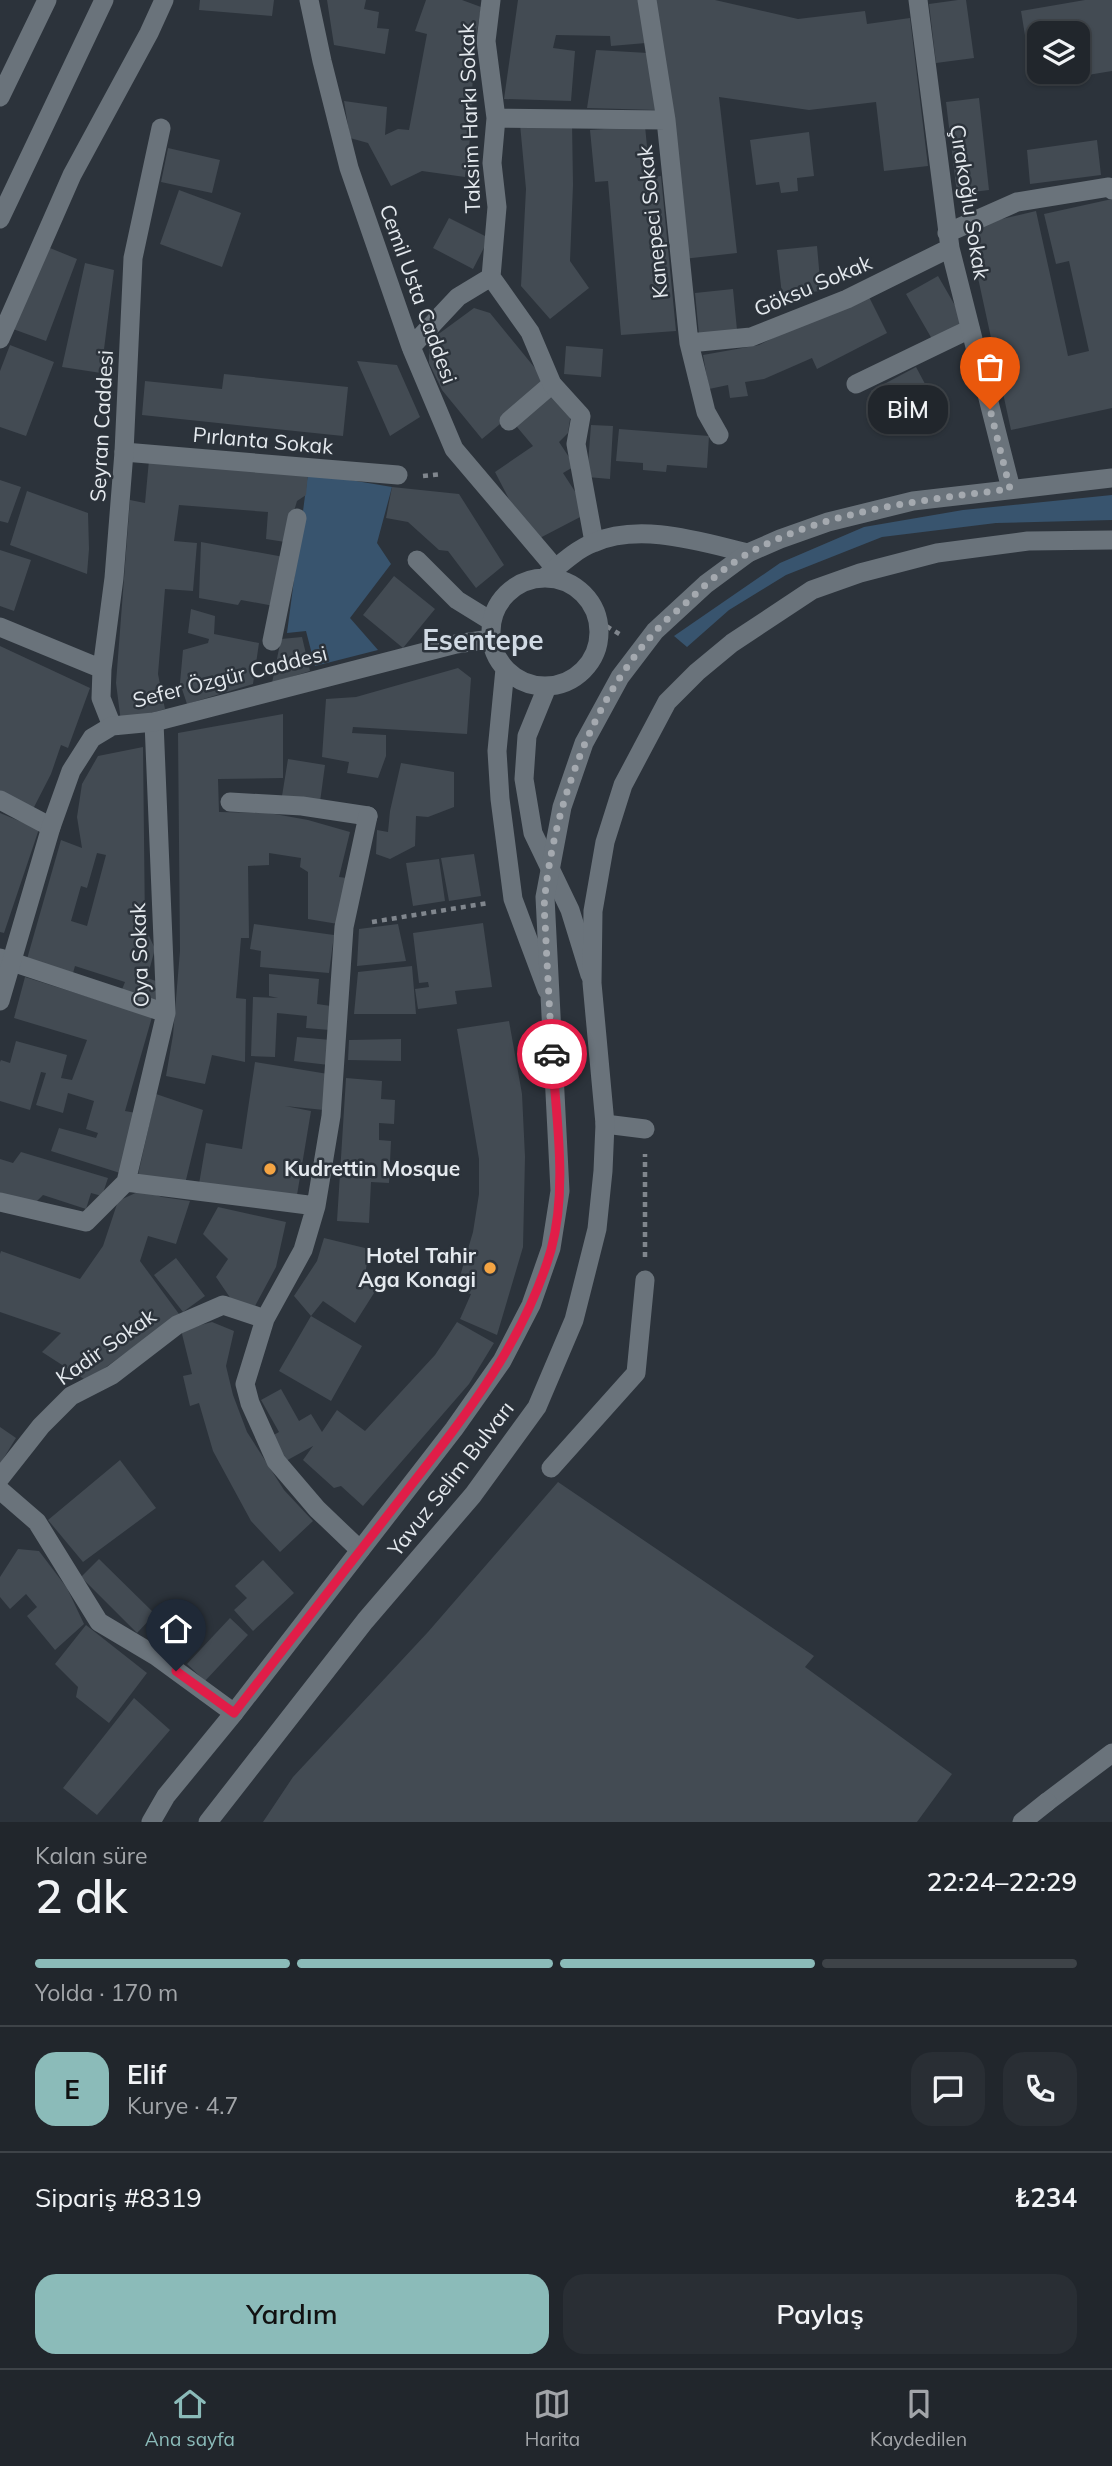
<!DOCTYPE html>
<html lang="tr">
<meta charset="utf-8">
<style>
body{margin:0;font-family:Mulish,sans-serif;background:#292e34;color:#f1f3f6;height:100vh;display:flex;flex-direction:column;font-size:26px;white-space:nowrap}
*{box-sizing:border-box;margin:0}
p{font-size:23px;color:#a2a5a9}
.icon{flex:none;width:38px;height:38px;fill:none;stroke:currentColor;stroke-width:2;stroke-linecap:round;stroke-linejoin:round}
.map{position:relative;height:1822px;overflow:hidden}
.details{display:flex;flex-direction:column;background:#21262c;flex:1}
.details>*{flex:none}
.buttons{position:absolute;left:1027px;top:21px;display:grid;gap:14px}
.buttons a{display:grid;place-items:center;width:63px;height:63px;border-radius:14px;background:#21262c;box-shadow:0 2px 5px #0004,0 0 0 2px #3e4348;font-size:35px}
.pin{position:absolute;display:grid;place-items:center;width:60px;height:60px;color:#fff;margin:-72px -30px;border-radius:50% 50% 50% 0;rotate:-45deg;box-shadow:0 0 7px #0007}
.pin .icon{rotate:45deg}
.courier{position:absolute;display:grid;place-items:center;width:70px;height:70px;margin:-35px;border:5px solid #e11d48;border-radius:50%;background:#fff;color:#222;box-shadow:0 2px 9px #0007}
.bubble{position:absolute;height:49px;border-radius:21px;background:#21262c;box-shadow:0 2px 5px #0004,0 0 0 2px #3e4348;font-size:23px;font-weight:600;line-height:49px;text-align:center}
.head em{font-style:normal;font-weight:600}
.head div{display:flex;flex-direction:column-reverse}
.head{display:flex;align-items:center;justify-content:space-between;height:119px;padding:0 35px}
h1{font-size:46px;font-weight:600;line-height:52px}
.bar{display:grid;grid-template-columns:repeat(4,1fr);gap:10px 7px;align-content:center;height:84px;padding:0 35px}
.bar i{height:9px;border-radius:5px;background:#3e4348}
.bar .on{background:#8bbbb9}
.bar p{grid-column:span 4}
.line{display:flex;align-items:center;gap:18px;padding:0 35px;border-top:2px solid #3e4348}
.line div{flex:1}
.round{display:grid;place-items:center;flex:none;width:74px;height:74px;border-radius:21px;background:#292e34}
.button{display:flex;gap:14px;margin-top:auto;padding:14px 35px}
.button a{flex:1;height:80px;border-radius:21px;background:#8bbbb9;color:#111;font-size:28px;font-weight:600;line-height:80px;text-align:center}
.button a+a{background:#292e34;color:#f1f3f6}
.menu{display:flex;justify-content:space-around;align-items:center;height:98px;border-top:2px solid #3e4348;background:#21262c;font-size:19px;color:#a2a5a9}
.menu a{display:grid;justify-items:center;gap:4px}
.menu .on{color:#8bbbb9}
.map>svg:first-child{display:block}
</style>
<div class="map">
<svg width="1112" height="1822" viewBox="0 0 1112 1822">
<rect width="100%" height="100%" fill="#2c333b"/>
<path fill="#38546e" d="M308,473L392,487L377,543L391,564L350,618L378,650L315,666L306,631L287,633Z
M1112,495V520L996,523L882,537L786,575L729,610L687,647L674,636L780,563L864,527L963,510Z"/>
<path fill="#434b53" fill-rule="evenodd" d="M200,0H274L272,16L199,10Z
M327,0H366L364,9L379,12L377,28L389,29L385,54L334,45Z
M426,0H462L481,7L474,51L470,139L465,177L422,171L391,186L368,143L350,138L344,101L387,107L385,135L398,129L409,130L427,34L415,31Z
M518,0H642L646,43L611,46L610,36L556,35L553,48L575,51L571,101L504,99Z
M652,0H715L798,19L865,11L867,24L910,18L928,166L884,171L876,102L809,110L719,97L737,253L683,259Z
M958,0H966L974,58L936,63L929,4Z
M1085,0H1112V71L1033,84L1021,11ZM1040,33H1078V72H1040Z
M596,50L648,53L656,110L587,108Z
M979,98L989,190L957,194L946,102Z
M572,122L573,185L570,261L589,288L550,319L521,286L526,189L520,124Z
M645,126L650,177L661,176L676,331L621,335L608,181L595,182L590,130Z
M809,132L814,176L797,178L798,191L781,193L779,182L756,185L750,140Z
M1097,140L1101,175L1030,184L1027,150Z
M168,148L220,160L212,193L161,182Z
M179,190L241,213L222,267L160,244Z
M1112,199V408L1011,430L967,227L1036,211L1068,356L1089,351L1069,261L1056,264L1044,214Z
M449,218L489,238L473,269L433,248Z
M45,246L77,259L46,341L13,329Z
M817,246L821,291L782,295L777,250Z
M85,263L114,270L101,373L62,367Z
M938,276L964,321L932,339L906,294Z
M733,289L737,330L699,335L695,293Z
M866,291L887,333L817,369L812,358L764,379L745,382L748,396L730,398L728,385L709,389L703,355L759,345Z
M474,308L490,313L548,384L482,439L442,390L429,363V341Z
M10,345L54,362L26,436L0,427V371Z
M566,346L603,349L601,377L564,374Z
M357,361L397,365L420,417L390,436Z
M916,367L939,410L894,434L871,391Z
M224,374L348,387L343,436L142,415L145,381L222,389Z
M550,391L571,413L568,433L559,442L575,466L563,473L576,493L584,515L536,540L511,503L495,472L533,446L512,421Z
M591,425L613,426L610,479L587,477Z
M619,429L709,436L707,468L667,465L666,472L643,470V463L616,461Z
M149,460L308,473L306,495L297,501L285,542L266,539L268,512L179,505L174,541L197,543L193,591L165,589L158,674L165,709L121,722L116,683L130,500L145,503Z
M0,480L21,487L8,523L0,521Z
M392,487L459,494L504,565L476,588L448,551L439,550L408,522L386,518Z
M27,491L88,513L89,549L87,574L10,545Z
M201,542L284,557L274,606L241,600L238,605L199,598Z
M0,550L31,560L14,611L0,606Z
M394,576L435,609L403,648L363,615Z
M191,609L215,616L214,634L259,643L253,684L187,704L180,683L183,650L208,643L209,639L188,633Z
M302,637L310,671L272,683L281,639Z
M0,646L90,688L68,748L61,745L51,774L32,811L0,794Z
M458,668L471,678L467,734L353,727L352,733L386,735V756L378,778L347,773L349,762L322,757L326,699L356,697Z
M283,714V778L218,779L219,812L269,813L308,820L350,832L339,877L347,878L338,924L308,919V872L300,867L301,858L269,853V865L248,866L249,938H241L236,998L246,999L245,1062L212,1055L205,1084L166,1076L173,1035L180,951L178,733Z
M143,747L145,927L155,949L147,978L156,981L157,1003L121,992L125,982L75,966L73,973L27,959L61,840L82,848L77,817L82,784L98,756ZM97,853L106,855L87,926L71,921L81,886L87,888Z
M288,759L325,765L320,802L282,796Z
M401,763L454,772V807L428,817L416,816L415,846L390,859L376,854L377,830L388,832L390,811Z
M0,813L39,829L4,933L0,932Z
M474,854L481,896L449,901L441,858Z
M439,859L445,901L413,906L406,863Z
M483,923L492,987L455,991L457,1004L418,1009L415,989L429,987L428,982L419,983L413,933Z
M254,924L334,935L329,973L260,967L261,951L250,949Z
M398,924L406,961L357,966L359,929Z
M412,966L416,1014H354L358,972Z
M269,974L319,979L317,1004L331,1006L330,1030L306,1028L307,1016L277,1013L275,1057L251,1056L253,997L278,998L269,996Z
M25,977L152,1017L125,1111L136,1113L120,1173L51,1151L59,1128L96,1138L98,1133L86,1129L94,1101L68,1093L63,1113L36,1105L46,1073L41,1072L30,1110L0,1101V1062L1,1060L10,1063L16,1041L67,1055L61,1078L72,1080L87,1040L14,1018Z
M509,1021L522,1094L525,1157L523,1247L497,1335L460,1319L471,1294L456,1290L473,1232L479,1194V1159L457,1029Z
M297,1037L331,1040L329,1065L294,1061Z
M401,1039V1061L348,1060L349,1040Z
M255,1062L328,1074L324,1110L285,1106L311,1111L296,1201L199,1184L206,1143L242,1149Z
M346,1078L382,1081L381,1099L395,1100L394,1124L379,1123V1140L391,1141L389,1183L371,1182L369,1223L337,1221Z
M156,1094L203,1110L185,1184L138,1175Z
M21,1152L108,1178L102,1196L91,1193L86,1209L43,1195L34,1204L0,1194V1159L13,1163Z
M142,1190L162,1197L190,1201L176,1244L148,1236L140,1261L179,1314L87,1381L42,1352L61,1333L0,1312V1254L1,1251L80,1279L103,1246L118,1201Z
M218,1207L286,1222L276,1267L255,1306L231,1299L216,1277L228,1259L203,1234Z
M324,1238L369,1249L365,1276L381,1282L355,1323L323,1301L311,1316L294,1296L317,1261Z
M176,1258L205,1296L183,1312L154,1275Z
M311,1316L362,1346L331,1401L279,1371Z
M212,1322L234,1331L226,1366L233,1395L247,1432L284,1490L313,1521L280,1552L251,1521L213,1451L199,1403L190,1406L183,1376L192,1374L181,1330Z
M457,1322L494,1343L469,1384L363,1506L341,1486L334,1488L303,1460L313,1446L284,1462L270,1437L279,1432L261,1400L281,1389L299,1421L311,1414L322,1432L337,1410L365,1431L435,1355Z
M0,1427L16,1438L0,1464Z
M120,1460L156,1508L83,1562L48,1520Z
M558,1482L814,1656L805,1667L952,1774L917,1822H263L293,1777L428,1632Z
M18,1549L39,1551L67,1588L84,1624L55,1650L27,1616L37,1607L26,1594L10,1609L0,1597V1577Z
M99,1559L155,1614L137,1633L81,1577Z
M263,1560L294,1593L253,1631L234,1610L247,1598L235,1586Z
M230,1618L248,1635L205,1681L187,1664Z
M86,1625L147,1673L109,1723L76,1697L78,1687L55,1664Z
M134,1698L170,1730L97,1815L63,1788Z"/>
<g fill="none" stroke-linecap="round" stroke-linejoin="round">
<path stroke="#80868d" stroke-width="4.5" stroke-dasharray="5 5" stroke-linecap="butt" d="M423,476L442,474
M598,621L621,635
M372,922L488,903
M645,1257V1154"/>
<path stroke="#6a737b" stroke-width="19" d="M856,384L970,329
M417,560L457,600L491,621"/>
<path stroke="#6a737b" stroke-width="19" d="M509,421L552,384
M124,452L398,475
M272,641L297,518
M230,802L302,806L368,816
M605,1124L645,1129
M551,1468L636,1373L645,1280"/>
<path stroke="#6a737b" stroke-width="19" d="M309,0L322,61L349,168L411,347L454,449L555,568
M647,0L666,120L689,343L706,412L719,435
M918,0L950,248L1011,489
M496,118L666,120
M947,233L1017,202L1109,187L1112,190
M491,277L530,332L552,384L581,416L576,444L594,542
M0,339L72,175L149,33L164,0
M689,343L751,337L847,299L950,248
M411,347L458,297L491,277L497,207L492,163L496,118L486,41L491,0
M0,627L102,669
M112,726L101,698L102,669L114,578L124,452L133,258L161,128
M0,800L51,827
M0,958L166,1013
M126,1182L166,1013L154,722
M0,1202L86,1222L126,1182L316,1206
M0,1478L41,1426L71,1396L112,1375L177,1325L223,1305L265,1319
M0,1490L37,1522L99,1622L156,1656L234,1713
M360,1550L317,1509L276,1461L250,1403L245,1384L265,1319L303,1250L316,1206L331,1116L344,927L368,816"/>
<path stroke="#6a737b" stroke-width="19" d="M0,97L47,0
M0,219L104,0
M545,577C560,565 575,550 593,543C640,522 701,542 748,553
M491 632a54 54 0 1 1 108 0a54 54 0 1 1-108 0Z
M505,669L497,751L500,799L513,899L547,990
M547,687L527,736L524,779L533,833L570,910L590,975
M0,1001L51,827L71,771L92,738L112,726L154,722L456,644L491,639
M1047,1802L1112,1753"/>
<path stroke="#6a737b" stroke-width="19" d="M151,1822L166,1796L234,1713L454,1429L502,1361L531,1305L551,1248L560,1191L545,897L562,807L584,743L620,677L655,631L706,584L748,553L780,539L828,522L913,501L1112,478
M208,1822L365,1621L473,1495L537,1407L574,1320L597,1229L603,1171L605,1124L592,983L593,911L605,842L623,785L667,702L697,672L732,643L812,590L860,573L937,553L1028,541L1112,540
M1022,1822L1047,1802"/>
</g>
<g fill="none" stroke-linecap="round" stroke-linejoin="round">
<path stroke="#a4a9af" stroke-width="7" stroke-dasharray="0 12.6" d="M552,1054C550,1017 548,980 546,943C546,927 543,910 545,895C555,804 593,698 656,631C665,620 677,611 687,602C706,584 727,565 749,553C827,510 924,500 1010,489L990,409"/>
<path stroke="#e11d48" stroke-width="9" d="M176,1671L234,1713C286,1646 339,1578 391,1511C453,1431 522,1350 551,1250C568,1188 556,1117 552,1054"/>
</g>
<g fill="#f4a443" stroke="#2c333b" stroke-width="2.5">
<circle cx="270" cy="1169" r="7"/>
<circle cx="490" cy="1268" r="7"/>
</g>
<g text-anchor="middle" stroke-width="5" stroke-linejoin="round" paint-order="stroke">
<g font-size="21" fill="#e4e9ee" stroke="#2c333b">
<text transform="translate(470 118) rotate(-92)" y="7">Taksim Harkı Sokak</text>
<text transform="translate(969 202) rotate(81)" y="7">Çırakoğlu Sokak</text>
<text transform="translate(653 222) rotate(-96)" y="7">Kanepeci Sokak</text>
<text transform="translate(813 286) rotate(-23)" y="7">Göksu Sokak</text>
<text transform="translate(418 294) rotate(70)" y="7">Cemil Usta Caddesi</text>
<text transform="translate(102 426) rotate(-87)" y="7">Seyran Caddesi</text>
<text transform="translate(263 441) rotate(5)" y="7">Pırlanta Sokak</text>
<text transform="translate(230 677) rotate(-14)" y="7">Sefer Özgür Caddesi</text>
<text transform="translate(140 955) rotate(-92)" y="7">Oya Sokak</text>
<text transform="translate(106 1347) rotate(-35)" y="7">Kadir Sokak</text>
<text transform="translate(451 1479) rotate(-52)" y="7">Yavuz Selim Bulvarı</text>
</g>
<g font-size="21" font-weight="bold" fill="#e4e9ee" stroke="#2c333b" text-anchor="start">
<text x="284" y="1176">Kudrettin Mosque</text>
<text x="476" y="1263" text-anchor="end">Hotel Tahir<tspan x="476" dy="24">Aga Konagi</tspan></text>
</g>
<g font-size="28" font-weight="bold" fill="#d1dae4" stroke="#2c333b">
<text x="483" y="650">Esentepe</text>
</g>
</g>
</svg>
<div class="buttons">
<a><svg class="icon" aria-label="layers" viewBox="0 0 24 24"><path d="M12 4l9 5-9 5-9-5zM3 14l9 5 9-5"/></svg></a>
</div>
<div class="pin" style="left:990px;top:409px;background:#ea580c"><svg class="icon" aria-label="bag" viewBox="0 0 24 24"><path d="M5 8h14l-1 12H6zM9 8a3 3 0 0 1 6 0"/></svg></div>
<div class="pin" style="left:176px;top:1671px;background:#1f2937"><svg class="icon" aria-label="home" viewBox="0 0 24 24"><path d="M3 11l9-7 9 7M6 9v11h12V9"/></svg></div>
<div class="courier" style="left:552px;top:1054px"><svg class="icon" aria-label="car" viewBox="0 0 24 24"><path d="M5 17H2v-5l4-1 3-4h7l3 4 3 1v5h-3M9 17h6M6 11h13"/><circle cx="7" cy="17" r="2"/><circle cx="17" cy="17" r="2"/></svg></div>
<div class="bubble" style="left:868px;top:385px;width:80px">BİM</div>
</div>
<section class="details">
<div class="head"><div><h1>2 dk</h1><p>Kalan süre</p></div><em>22:24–22:29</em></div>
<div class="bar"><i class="on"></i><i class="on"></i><i class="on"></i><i></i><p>Yolda · 170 m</p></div>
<div class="line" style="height:126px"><b class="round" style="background:#8bbbb9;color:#111">E</b><div><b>Elif</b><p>Kurye · 4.7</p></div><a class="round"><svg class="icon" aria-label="chat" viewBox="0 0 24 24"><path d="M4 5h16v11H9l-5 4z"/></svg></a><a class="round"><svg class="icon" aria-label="phone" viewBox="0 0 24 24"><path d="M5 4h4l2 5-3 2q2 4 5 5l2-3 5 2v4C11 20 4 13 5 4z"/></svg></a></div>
<div class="line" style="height:91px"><div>Sipariş #8319</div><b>₺234</b></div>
<div class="button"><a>Yardım</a><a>Paylaş</a></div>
</section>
<nav class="menu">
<a class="on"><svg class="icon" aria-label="home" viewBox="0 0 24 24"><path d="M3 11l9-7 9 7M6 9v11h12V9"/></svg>Ana sayfa</a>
<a><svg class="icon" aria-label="map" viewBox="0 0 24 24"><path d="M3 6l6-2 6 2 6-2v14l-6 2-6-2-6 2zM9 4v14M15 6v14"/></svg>Harita</a>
<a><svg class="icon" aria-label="saved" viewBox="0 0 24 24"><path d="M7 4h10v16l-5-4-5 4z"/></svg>Kaydedilen</a>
</nav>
